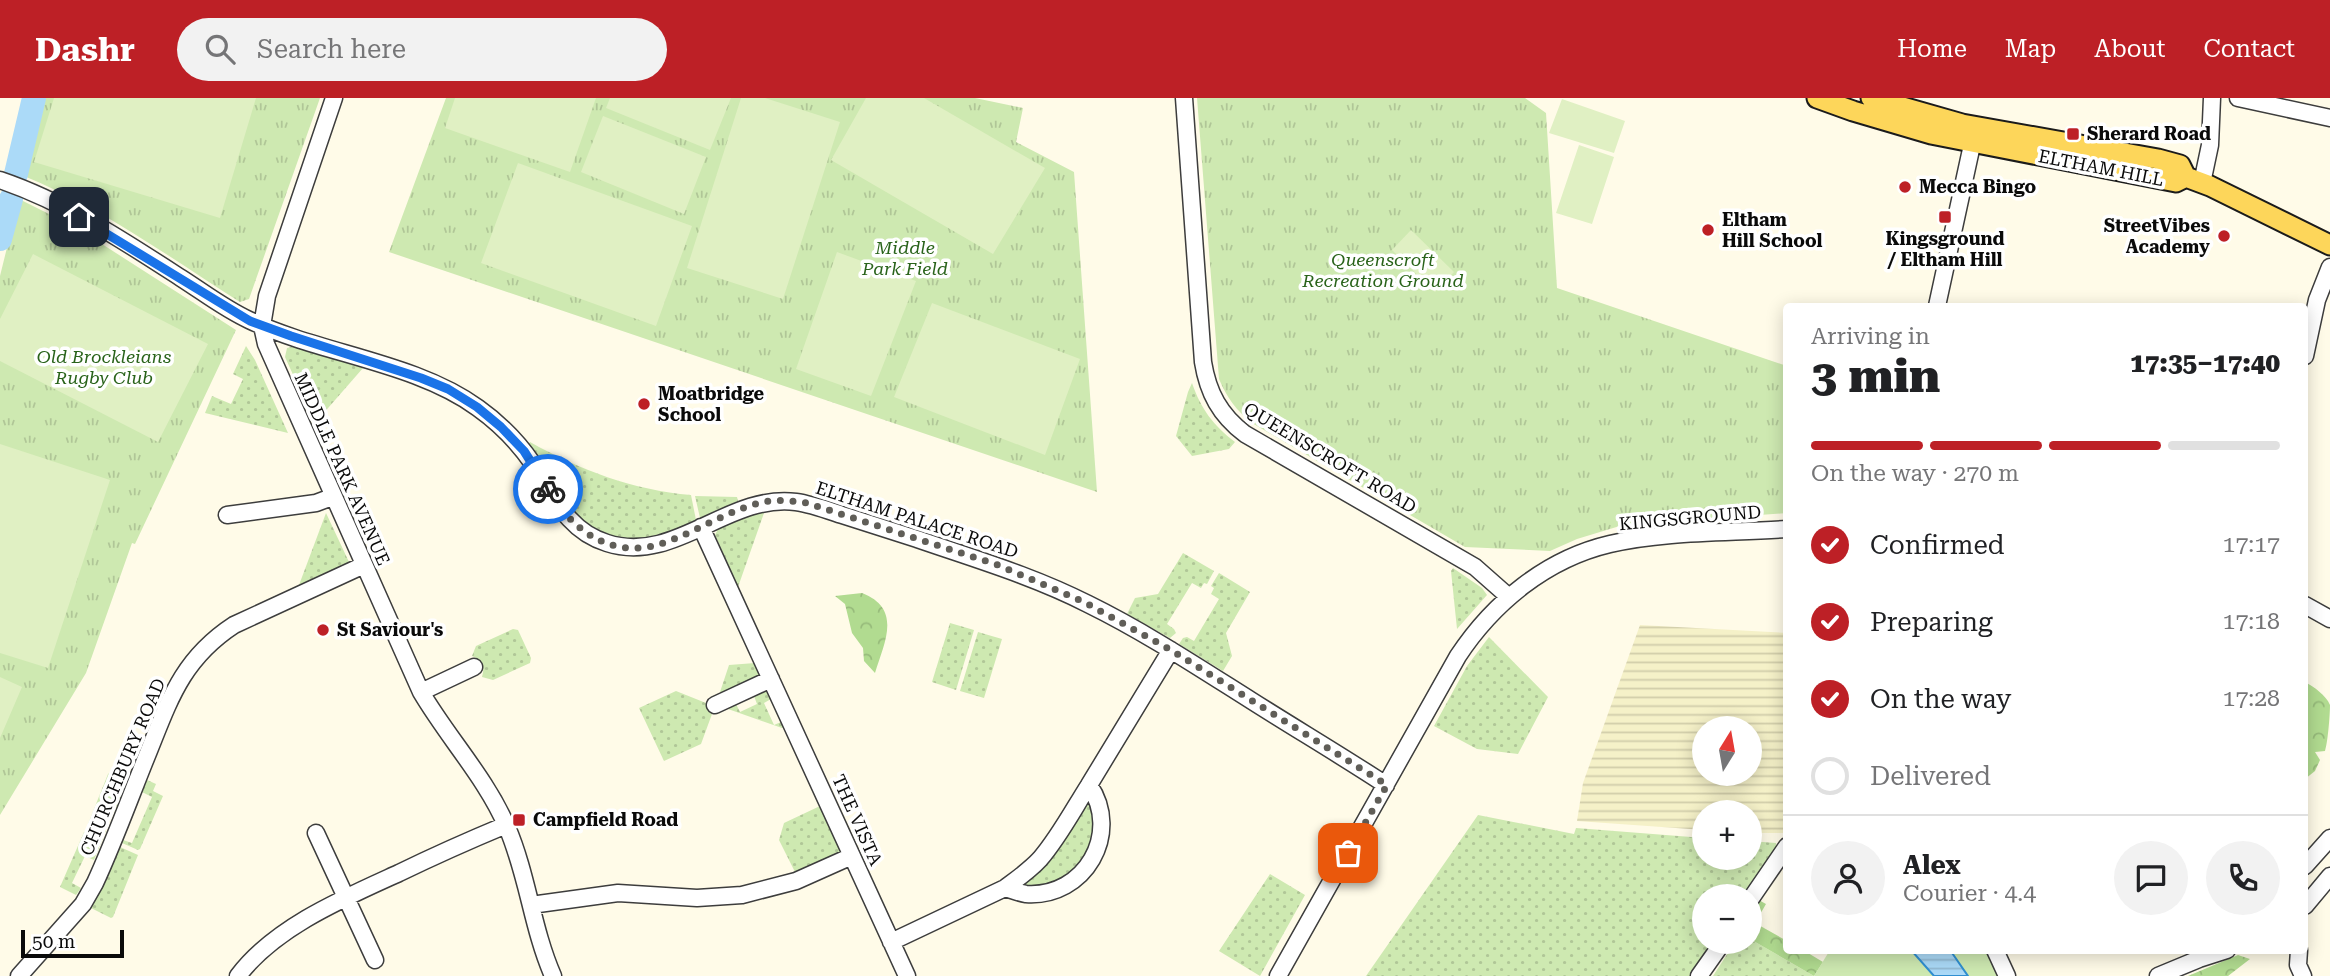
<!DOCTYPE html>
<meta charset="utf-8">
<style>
body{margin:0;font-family:"Roboto Serif",serif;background:#f2f2f2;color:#202124;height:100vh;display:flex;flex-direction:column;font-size:26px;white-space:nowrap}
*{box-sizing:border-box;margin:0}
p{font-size:23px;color:#757577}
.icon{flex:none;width:38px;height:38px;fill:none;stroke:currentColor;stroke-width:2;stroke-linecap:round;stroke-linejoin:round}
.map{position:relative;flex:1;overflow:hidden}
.drawer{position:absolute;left:1783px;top:205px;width:525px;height:651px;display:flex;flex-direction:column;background:#fff;border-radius:7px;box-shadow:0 4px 18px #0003}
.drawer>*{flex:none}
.needle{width:46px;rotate:11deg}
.controls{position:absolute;left:1692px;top:618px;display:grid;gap:14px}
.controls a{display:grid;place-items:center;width:70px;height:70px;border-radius:50%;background:#fff;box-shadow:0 4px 18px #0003;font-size:35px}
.scale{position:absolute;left:21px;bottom:18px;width:103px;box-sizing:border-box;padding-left:7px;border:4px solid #0a0a0a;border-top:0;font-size:19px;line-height:24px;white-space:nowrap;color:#0a0a0a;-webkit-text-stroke:5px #fff;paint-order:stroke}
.pin{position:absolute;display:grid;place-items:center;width:60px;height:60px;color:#fff;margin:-30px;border-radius:14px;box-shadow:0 4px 10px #0006}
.courier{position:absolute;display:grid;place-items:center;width:70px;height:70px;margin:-35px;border:5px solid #1a73e8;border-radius:50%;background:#fff;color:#222;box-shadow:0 2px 9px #0007}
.summary em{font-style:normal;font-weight:800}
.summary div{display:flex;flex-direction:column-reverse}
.summary{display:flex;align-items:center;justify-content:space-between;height:119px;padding:0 28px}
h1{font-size:46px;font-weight:800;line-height:52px}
.bar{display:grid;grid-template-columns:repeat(4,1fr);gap:10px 7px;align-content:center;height:84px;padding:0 28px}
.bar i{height:9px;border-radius:5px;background:#e0e0e0}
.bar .on{background:#bd2026}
.bar p{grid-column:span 4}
.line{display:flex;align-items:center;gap:18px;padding:0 28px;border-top:2px solid #e0e0e0}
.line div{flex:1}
.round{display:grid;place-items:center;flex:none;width:74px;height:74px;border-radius:37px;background:#f2f2f2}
ol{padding:0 28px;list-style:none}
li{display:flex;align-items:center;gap:21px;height:77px}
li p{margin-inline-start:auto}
li .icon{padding:7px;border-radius:50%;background:#bd2026;color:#fff;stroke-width:4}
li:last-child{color:#757577}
li i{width:38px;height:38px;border:4px solid #e0e0e0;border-radius:50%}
header{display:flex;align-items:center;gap:42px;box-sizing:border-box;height:98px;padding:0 35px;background:#bd2026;color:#fff}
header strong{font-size:33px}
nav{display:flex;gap:38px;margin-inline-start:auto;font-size:24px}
.search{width:490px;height:63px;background:#f2f2f2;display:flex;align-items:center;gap:18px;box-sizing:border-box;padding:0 24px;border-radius:38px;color:#757577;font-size:26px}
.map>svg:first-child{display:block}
</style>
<header>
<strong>Dashr</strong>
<div class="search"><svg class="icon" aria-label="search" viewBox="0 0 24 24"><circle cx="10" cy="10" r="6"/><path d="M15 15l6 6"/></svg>Search here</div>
<nav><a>Home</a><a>Map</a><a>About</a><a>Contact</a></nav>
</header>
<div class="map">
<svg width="2330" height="878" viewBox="0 0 2330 878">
<defs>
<pattern id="farmland-rules" width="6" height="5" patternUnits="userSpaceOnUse" patternTransform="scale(1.75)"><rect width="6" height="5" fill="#f5f1c8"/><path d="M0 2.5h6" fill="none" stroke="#d1cdaa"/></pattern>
<pattern id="grass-dots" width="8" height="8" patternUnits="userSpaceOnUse" patternTransform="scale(1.75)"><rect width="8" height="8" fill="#cee9b1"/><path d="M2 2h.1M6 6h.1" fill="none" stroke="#b0c697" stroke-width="1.8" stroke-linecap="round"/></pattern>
<pattern id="forest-crowns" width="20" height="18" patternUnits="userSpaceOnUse" patternTransform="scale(1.75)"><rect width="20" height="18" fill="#b1db90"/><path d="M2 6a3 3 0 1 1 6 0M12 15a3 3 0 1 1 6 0" fill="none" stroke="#97bb7b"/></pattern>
<pattern id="park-tufts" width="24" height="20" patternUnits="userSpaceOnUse" patternTransform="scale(1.75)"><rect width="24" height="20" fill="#cee9b1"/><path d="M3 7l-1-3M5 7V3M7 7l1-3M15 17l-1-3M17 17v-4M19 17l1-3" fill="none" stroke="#b0c697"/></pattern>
<pattern id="water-rules" width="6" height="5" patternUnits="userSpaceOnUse" patternTransform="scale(1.75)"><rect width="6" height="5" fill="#abdaf8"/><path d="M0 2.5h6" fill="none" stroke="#92bad3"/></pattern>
</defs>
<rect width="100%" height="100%" fill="#fffbe8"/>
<path fill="url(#farmland-rules)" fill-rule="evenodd" d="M1640,527L1787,535V722L1783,735H1750V714H1704V732L1577,723L1583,685ZM1704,630H1750V676H1704Z"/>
<path fill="url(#grass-dots)" d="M246,248L255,262L288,335L205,315L212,298L231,306L243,281L233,276Z
M295,248L363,270L315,325L285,259L287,250Z
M1192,285C1201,311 1213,327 1235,344L1229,351L1192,358L1176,338L1188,294Z
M530,344C580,372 633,392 691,397L696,422C652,443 607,454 571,412C560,399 554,383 545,369C540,362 534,355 528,347Z
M695,398L737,399L738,403L700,420Z
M762,413L764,415L738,489L715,437L718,431Z
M326,415L349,464L299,487Z
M1183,455L1214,473L1207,486L1204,485L1201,490L1192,485L1167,526L1174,531L1176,535L1170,540L1127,516L1135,500L1158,496Z
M1453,470L1482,490L1487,497L1457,531L1451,473Z
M1219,475L1250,494L1226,535L1232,558L1223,573L1179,546L1183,540L1187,539L1194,543L1219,501L1211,496L1214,490L1211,488Z
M950,525L974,532L956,592L932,584Z
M513,531L518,532L531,560L530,565L493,582L482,579C485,569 483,562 472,558L476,548Z
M978,534L1002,541L984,600L960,593Z
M1489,539L1548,599L1518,656L1477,651L1434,628L1467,568Z
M755,565L760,576L758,579L722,595L720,594L729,567Z
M676,593L706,605L708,613L712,616L701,646L664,663L639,610Z
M764,593H768L771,601L764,605L774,627L781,624L784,629L782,630L728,611L736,606L740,614L757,606L754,598Z
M111,674L128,681L114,714L105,711L97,729L106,733L105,735L90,729L88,726L108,676Z
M147,682L156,686L153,693L163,698L140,751L138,752L122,745L123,742L132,745L152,699L142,694Z
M1088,700C1090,706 1094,714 1095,721C1098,753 1073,784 1042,789C1035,790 1026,788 1019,788Z
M820,708L841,754L796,776L779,742L784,725Z
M1478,717L1574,736L1576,730L1704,740V760H1750V743L1776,745L1777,753L1745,798H1704V844H1714L1693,878H1366Z
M88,733L103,740L94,762L85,758L72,785L81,790L76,797L60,789L84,734Z
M120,749L138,757L113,819L111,820L91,810Z
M1270,776L1305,797L1260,878L1219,853Z
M1750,841L1814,878H1713L1735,844H1750Z"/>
<path fill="url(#forest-crowns)" d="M862,495C903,511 884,545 875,575L864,563L863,550L852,535L845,506L835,498Z
M2305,584C2314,589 2326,597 2330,607C2330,616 2328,644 2325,653L2315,654L2320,662L2315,673L2305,681Z
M1755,800L1766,806L1755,825L1787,843V852H1803L1823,864L1814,878L1750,841V808Z
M2238,857L2250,861L2228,878H2188Z"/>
<path fill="url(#park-tufts)" d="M38,0H320L249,201L240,204C169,159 98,107 19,76Z
M446,0H975L1023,10L1016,44L1074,74L1097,394L389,154Z
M1197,0H1525L1546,15L1557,190L1787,268V415L1623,427L1577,441L1550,453L1465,449L1252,325C1236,312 1227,300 1219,281Z
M19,101L77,130L236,232L135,446L132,445L86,575L0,717V178Z"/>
<path fill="#cee9b1" d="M1830,852H1994L2014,878H1814Z"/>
<path fill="#e0f0c3" d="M54,0H256L220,120L34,64Z
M455,0H596L570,74L445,30Z
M610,0H731L710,52L606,10Z
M741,0H765L840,24L783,201L687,170Z
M866,0H924L1045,70L993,156L831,62Z
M1562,1L1625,23L1614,55L1549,35Z
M603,18L706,59L684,116L581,74Z
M1579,47L1614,59L1592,126L1556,115Z
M518,65L692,128L656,228L481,165Z
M1411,132L1454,174L1435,194L1392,152Z
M837,154L916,183L871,298L796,271Z
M33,156L208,246L158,344L0,263V221Z
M932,205L1080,261L1045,357L894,299Z
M0,346L110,382L48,570L0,555Z
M0,579L22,589L0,640Z"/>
<path fill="url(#water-rules)" stroke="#308fd1" stroke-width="2" d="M1911,852H1950L1968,878H1934Z"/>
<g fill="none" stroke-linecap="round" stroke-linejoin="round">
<path stroke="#abdaf8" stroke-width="24" d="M16,76L34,0
M0,141L11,101"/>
<g stroke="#3d3d3d" stroke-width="19">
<path id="minor" d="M334,0L267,198L262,228L266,246L421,594C448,640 486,680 507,729C528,778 532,830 553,878
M1184,0L1203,264C1208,295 1220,317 1245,336L1475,469L1509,499
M2238,0L2330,20
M0,82C65,104 124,143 181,180C203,194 225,211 249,222C320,256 415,264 478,310C499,325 518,344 533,366C554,398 567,433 607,445C675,467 728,395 796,404C811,406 827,412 842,417C867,425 892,433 917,441C975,461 1033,478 1088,506C1145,534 1198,569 1252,603C1296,631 1342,658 1386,687
M2202,85L2210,47L2212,0
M1937,208L1975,33
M2305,258L2317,202L2330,169
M227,417L316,405L332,399
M701,429L907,878
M2305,507L2330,521
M421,594L474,569
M715,607L771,581
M316,735L375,862
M2305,768L2330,740
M1005,790C1012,792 1019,795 1026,796C1085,800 1122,735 1089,687L1171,552
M1750,802L1787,748
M531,807L618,795L697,800L742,797L796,783L852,758
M2305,808L2330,778
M891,844L1005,790C1017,781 1030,772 1040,761C1059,739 1073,712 1089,687
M1995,852L2007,878
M2299,852L2298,867L2303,878
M19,878L83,806L95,785C113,746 128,705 144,665C168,607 179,563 234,527L364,467
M238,878C275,829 344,800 399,775C434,758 470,742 506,727
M1278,878L1458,558C1493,505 1546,461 1610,446C1664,433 1731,435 1787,431
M1699,878L1723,844
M2158,878L2199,861L2227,852"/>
</g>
<g stroke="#1b1b1b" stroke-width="23">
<path id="major" d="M1817,0L1853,13L1931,36L2176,84L2186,79
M1871,0L1962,26L2158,61L2180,67L2186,79
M2186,79L2210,88L2330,147"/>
</g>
<use href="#minor" stroke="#fff" stroke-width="16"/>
<use href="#major" stroke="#fdd65a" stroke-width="19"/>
</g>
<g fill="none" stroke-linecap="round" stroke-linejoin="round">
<path stroke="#605e58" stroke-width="7" stroke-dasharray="0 12.6" d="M548,391C574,436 616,464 669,443C701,431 731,411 764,404C778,401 793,403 807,405L998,467L1084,504L1171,552L1387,687L1348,755"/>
<path stroke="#1a73e8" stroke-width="9" d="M79,119L250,223L291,238L421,280L448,291L477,309L501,329L524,353L548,391"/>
</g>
<g fill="#bd2026" stroke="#fff" stroke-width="2.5">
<rect x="2066" y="29" width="14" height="14" rx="3.5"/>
<circle cx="1905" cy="89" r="7"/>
<rect x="1938" y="112" width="14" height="14" rx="3.5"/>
<circle cx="1708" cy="132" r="7"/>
<circle cx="2224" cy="138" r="7"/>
<circle cx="644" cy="306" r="7"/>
<circle cx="323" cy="532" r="7"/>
<rect x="512" y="715" width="14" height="14" rx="3.5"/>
</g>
<g text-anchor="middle" stroke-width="7" stroke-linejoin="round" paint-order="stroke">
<g font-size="18" font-weight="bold" fill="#0a0a0a" stroke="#fff" text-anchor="start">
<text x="2087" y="42">Sherard Road</text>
<text x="1919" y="95">Mecca Bingo</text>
<text x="1722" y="128">Eltham<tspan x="1722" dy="21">Hill School</tspan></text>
<text x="2210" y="134" text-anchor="end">StreetVibes<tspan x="2210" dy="21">Academy</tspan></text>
<text x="1945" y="147" text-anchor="middle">Kingsground<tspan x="1945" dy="21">/ Eltham Hill</tspan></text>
<text x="658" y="302">Moatbridge<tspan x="658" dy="21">School</tspan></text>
<text x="337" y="538">St Saviour's</text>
<text x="533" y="728">Campfield Road</text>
</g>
<g font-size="18" fill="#0a0a0a" stroke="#fff">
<text transform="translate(2101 70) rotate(11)" y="6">ELTHAM HILL</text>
<text transform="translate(1330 360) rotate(31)" y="6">QUEENSCROFT ROAD</text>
<text transform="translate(342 371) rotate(66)" y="6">MIDDLE PARK AVENUE</text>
<text transform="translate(1690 420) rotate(-5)" y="6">KINGSGROUND</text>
<text transform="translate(917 422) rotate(18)" y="6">ELTHAM PALACE ROAD</text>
<text transform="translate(123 669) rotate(-67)" y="6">CHURCHBURY ROAD</text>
<text transform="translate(857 722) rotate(66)" y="6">THE VISTA</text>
</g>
<g font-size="18" font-style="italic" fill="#29631a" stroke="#fff">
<text x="905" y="156">Middle<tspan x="905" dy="21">Park Field</tspan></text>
<text x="1383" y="168">Queenscroft<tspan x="1383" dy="21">Recreation Ground</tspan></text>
<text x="104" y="265">Old Brockleians<tspan x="104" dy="21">Rugby Club</tspan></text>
</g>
</g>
</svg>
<div class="controls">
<a><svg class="needle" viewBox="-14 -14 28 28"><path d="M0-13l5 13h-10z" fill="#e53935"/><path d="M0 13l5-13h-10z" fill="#757577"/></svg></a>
<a>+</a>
<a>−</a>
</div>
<div class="scale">50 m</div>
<div class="pin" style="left:1348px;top:755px;background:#ea580c"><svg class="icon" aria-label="bag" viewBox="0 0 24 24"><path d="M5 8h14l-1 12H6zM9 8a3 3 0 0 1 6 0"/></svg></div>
<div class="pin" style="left:79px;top:119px;background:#1f2937"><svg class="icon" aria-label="home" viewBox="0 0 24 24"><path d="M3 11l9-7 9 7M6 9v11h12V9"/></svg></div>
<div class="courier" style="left:548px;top:391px"><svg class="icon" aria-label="bike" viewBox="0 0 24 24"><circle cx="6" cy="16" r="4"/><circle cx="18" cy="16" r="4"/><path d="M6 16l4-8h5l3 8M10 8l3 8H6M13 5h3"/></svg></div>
<section class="drawer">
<div class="summary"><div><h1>3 min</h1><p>Arriving in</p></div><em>17:35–17:40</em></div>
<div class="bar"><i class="on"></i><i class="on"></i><i class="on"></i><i></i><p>On the way · 270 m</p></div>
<ol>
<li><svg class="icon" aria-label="check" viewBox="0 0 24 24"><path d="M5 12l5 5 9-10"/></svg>Confirmed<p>17:17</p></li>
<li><svg class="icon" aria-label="check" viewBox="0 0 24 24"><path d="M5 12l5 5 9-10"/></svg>Preparing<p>17:18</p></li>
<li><svg class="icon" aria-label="check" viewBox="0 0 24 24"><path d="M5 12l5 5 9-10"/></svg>On the way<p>17:28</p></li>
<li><i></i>Delivered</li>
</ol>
<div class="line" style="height:126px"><a class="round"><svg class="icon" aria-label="person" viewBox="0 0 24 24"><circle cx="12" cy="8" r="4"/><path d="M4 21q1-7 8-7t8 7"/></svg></a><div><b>Alex</b><p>Courier · 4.4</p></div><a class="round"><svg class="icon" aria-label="chat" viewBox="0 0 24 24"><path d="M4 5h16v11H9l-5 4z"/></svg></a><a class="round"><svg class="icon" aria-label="phone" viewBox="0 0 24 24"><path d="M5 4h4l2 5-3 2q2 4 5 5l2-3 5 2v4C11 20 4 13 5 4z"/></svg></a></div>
</section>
</div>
